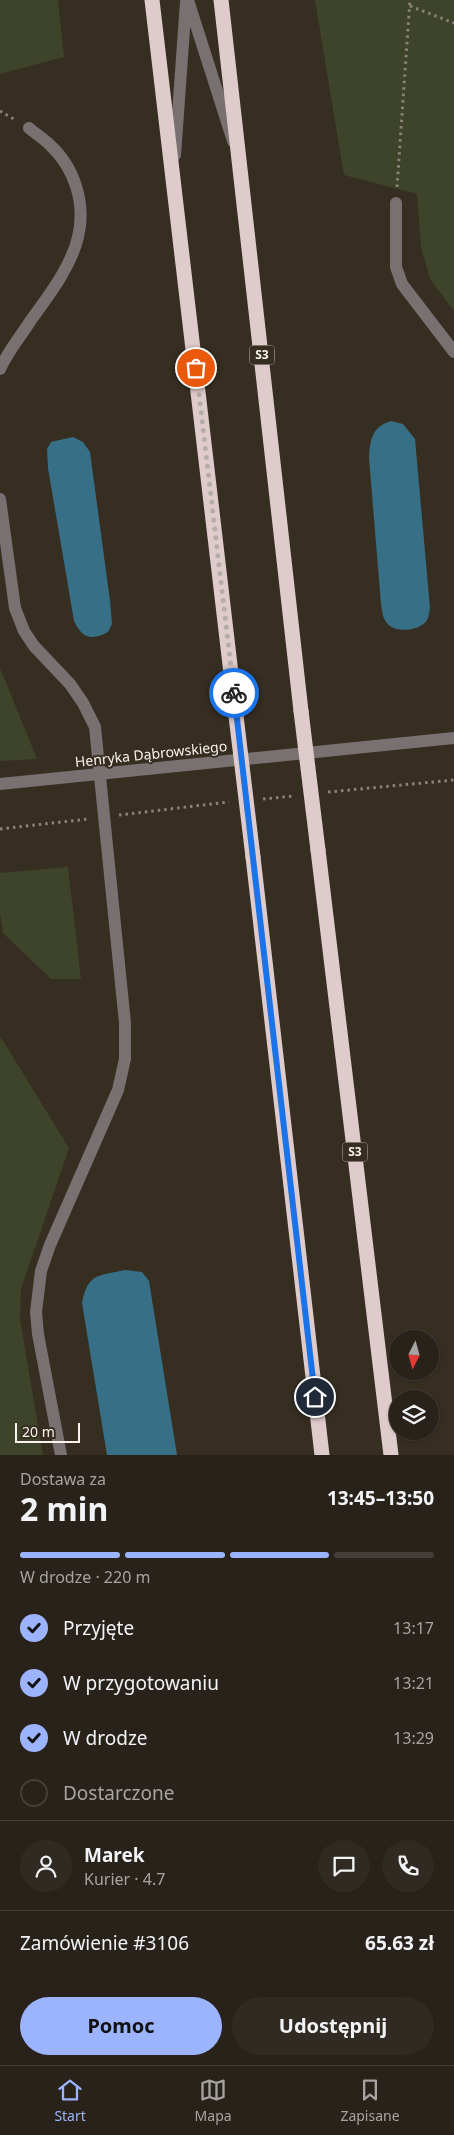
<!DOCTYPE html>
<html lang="pl">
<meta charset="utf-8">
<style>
body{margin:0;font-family:"Noto Sans",sans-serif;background:#312a23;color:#f1f3f6;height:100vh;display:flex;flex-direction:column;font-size:19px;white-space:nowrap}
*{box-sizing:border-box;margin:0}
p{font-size:16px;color:#a5a4a2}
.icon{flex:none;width:28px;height:28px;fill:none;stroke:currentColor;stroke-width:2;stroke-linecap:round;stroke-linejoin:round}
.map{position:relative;height:1455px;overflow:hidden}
.sheet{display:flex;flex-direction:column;background:#29221a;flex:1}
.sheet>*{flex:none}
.needle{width:32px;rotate:186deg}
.controls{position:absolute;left:389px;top:1330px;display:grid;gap:10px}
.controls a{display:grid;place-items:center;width:50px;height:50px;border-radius:50%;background:#29221a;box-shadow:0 1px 4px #0004,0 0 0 1px #453f39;font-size:25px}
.scale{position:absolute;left:15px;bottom:12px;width:65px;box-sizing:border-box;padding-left:5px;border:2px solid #f9f3ec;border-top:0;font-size:14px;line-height:18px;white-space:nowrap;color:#f9f3ec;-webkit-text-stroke:4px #372e22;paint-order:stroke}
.pin{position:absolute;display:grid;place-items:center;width:42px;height:42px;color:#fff;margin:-21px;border:2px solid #fff;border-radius:50%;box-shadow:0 1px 5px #0007}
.courier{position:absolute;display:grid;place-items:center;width:50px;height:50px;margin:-25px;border:4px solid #1a73e8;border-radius:50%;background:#fff;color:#222;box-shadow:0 1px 6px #0007}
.summary em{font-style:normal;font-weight:700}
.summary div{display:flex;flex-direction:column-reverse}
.summary{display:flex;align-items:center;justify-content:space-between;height:85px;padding:0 20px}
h1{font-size:32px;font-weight:700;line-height:38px}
.bar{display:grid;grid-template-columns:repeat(4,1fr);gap:8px 5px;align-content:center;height:60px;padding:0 20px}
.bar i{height:6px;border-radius:4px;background:#453f39}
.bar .on{background:#9cb4fd}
.bar p{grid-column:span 4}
.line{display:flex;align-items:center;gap:12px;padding:0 20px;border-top:1px solid #453f39}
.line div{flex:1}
.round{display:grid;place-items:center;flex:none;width:52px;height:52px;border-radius:26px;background:#312a23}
ol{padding:0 20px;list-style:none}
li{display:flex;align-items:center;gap:15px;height:55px}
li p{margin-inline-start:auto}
li .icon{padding:5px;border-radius:50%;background:#9cb4fd;color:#111;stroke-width:4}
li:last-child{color:#a5a4a2}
li i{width:28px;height:28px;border:2px solid #453f39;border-radius:50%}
.action{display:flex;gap:10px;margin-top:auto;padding:10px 20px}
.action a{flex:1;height:58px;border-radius:30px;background:#9cb4fd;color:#111;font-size:20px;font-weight:700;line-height:58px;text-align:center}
.action a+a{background:#312a23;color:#f1f3f6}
.tabs{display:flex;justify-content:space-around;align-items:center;height:70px;border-top:1px solid #453f39;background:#29221a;font-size:14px;color:#a5a4a2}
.tabs a{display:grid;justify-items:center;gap:2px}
.tabs .on{color:#9cb4fd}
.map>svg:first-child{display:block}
</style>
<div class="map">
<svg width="454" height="1455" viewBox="0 0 454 1455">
<rect width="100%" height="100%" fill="#372e22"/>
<path fill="#3d4429" d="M0,0H58L64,57L0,74Z
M315,0H454V311L430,279L421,247L417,194L344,175Z
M0,668L37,759L0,761Z
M68,867L81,979H51L3,933L0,913V873Z
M0,1036L69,1148L21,1289L20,1319L43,1455H0Z"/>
<path fill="#377086" d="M391,421L403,424L415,439L430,608C429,612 429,616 427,620C421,630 400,633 390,626C383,621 382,612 381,604L369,458C370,439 372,427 391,421Z
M73,437L83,442L90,452L110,601L112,624L108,632C91,641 82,638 74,621L48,468L47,449L51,442Z
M125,1270L142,1272L149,1281L177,1455H107L82,1303C88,1273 98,1276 125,1270Z"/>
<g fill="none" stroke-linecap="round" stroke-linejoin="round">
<path stroke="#8b8379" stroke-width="3" stroke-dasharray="2.5 4" stroke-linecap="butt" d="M410,6L454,23
M0,111L14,119
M397,187L410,0
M328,792L454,780
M263,799L294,796
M119,815L229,802
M0,829L88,819"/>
<path stroke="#797071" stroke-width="12" d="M188,0L233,141
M175,155L186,2
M396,203V267L402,284L454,352
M0,369C8,351 21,336 31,320C49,295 71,267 78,237C86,204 75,168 50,145C44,139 36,134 29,128
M0,499L15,608L24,631L34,646L70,684L83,703L95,727L125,1023V1059L118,1090L50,1245L41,1271L36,1312L38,1334L61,1455
M0,784L454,738"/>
<path stroke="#dfcbcb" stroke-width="15" d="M152,0L236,716
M221,0L301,711
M318,850L391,1455
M253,857L322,1455"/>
<path stroke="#dfcbcb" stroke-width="15" d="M301,711L318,850
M236,716L253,857"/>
</g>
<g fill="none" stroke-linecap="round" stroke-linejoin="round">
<path stroke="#b5aea5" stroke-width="5" stroke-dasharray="0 9" d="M196,368L234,693"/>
<path stroke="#1a73e8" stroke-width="6" d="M234,693L315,1397"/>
</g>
<g text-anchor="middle" stroke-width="4" stroke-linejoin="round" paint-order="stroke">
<g fill="#372e22" stroke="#bfb8af" stroke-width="1">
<rect x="249.5" y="345.5" width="25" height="19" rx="4"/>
<rect x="342.5" y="1142.5" width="25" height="19" rx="4"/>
</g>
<g font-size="12" font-weight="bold" fill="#f9f3ec">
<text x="262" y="359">S3</text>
<text x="355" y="1156">S3</text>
</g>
<g font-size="14" fill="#f9f3ec" stroke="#372e22">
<text transform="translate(151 754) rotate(-6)" y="5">Henryka Dąbrowskiego</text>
</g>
</g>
</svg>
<div class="controls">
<a><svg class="needle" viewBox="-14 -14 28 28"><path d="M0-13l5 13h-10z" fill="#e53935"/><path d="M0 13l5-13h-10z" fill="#a5a4a2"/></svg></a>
<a><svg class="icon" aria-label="layers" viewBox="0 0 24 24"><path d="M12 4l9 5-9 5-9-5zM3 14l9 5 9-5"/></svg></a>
</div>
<div class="scale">20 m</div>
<div class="pin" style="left:196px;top:368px;background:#ea580c"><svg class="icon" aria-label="bag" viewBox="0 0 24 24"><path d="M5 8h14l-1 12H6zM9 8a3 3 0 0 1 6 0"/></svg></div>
<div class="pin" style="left:315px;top:1397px;background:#1f2937"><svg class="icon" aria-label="home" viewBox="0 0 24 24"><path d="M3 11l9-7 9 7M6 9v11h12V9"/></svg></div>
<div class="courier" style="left:234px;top:693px"><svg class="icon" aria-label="bike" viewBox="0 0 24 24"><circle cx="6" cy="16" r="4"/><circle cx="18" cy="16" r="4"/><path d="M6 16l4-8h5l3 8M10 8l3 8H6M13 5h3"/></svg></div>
</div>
<section class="sheet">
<div class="summary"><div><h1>2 min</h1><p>Dostawa za</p></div><em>13:45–13:50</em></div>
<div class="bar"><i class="on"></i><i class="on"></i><i class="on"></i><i></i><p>W drodze · 220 m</p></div>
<ol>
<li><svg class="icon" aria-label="check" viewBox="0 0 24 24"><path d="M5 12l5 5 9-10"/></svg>Przyjęte<p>13:17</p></li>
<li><svg class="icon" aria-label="check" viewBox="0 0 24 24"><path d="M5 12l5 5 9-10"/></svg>W przygotowaniu<p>13:21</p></li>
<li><svg class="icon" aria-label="check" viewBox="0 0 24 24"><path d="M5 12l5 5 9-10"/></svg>W drodze<p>13:29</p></li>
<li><i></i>Dostarczone</li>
</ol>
<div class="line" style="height:90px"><a class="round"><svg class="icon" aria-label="person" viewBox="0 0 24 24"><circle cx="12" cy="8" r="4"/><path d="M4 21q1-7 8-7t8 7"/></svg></a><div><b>Marek</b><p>Kurier · 4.7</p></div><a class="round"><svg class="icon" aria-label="chat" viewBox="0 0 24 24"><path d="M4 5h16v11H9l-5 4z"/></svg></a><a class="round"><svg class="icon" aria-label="phone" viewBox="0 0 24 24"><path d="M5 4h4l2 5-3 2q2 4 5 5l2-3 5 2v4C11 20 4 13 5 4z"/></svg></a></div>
<div class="line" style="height:65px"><div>Zamówienie #3106</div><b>65.63 zł</b></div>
<div class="action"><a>Pomoc</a><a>Udostępnij</a></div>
</section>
<nav class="tabs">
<a class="on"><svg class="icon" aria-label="home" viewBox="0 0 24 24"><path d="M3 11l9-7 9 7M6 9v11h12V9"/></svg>Start</a>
<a><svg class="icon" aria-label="map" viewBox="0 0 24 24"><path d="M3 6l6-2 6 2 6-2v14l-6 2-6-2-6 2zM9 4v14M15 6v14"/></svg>Mapa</a>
<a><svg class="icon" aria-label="saved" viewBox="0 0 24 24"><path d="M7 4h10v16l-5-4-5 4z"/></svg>Zapisane</a>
</nav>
